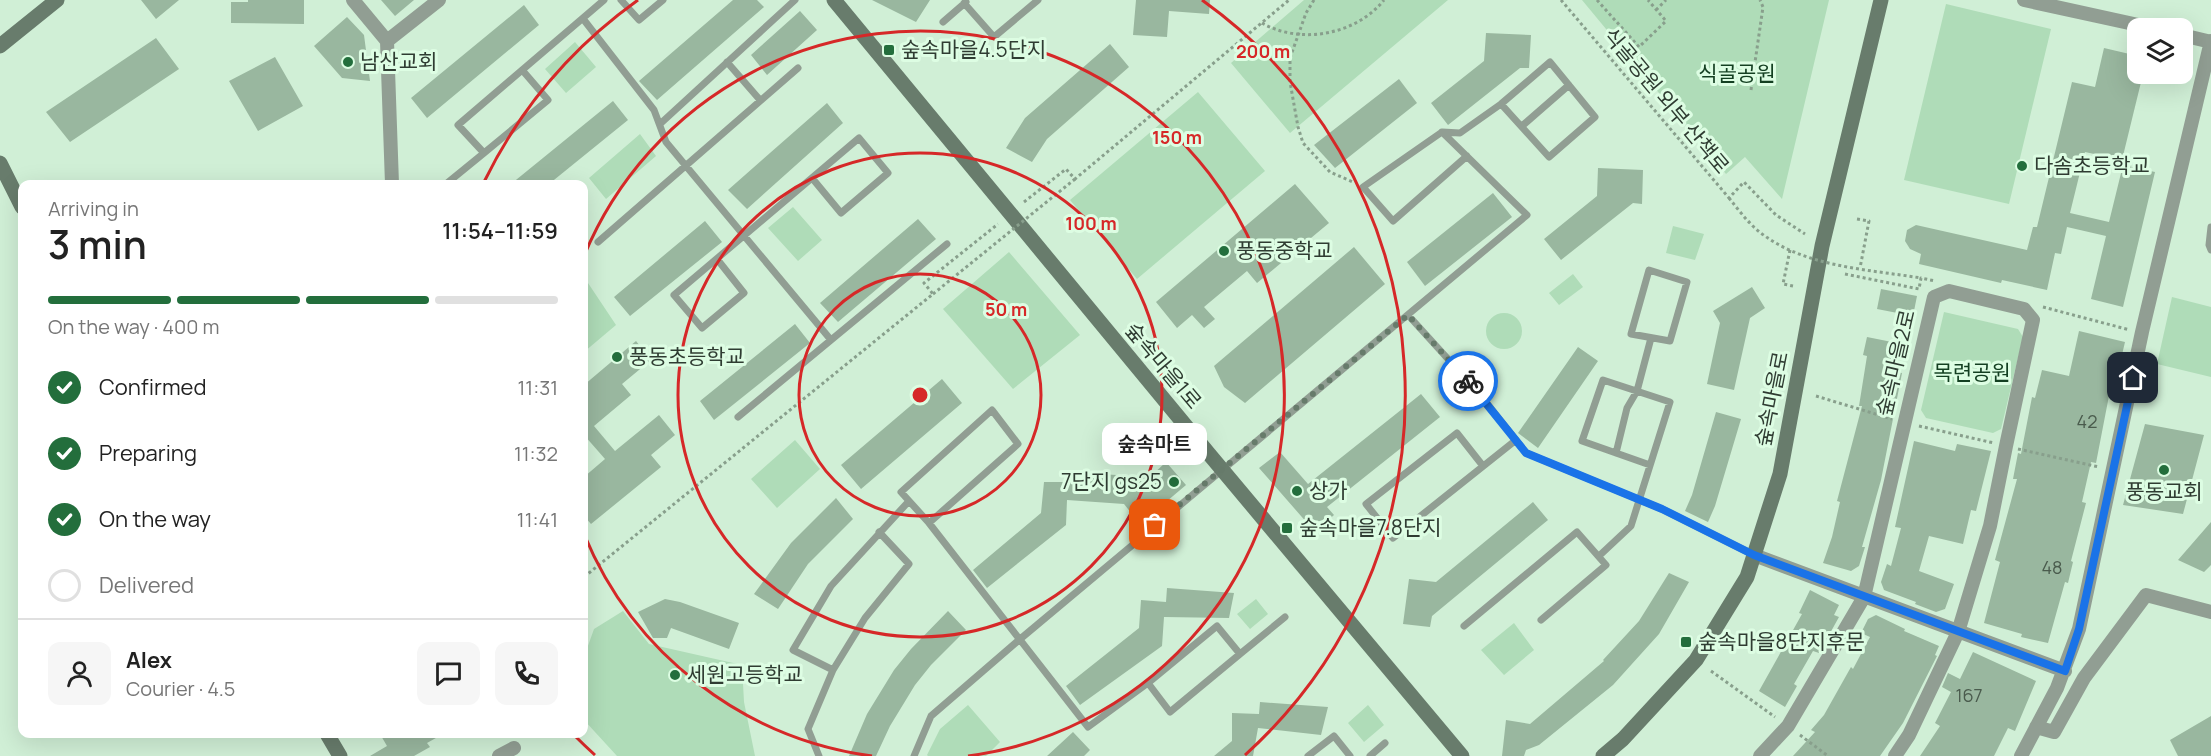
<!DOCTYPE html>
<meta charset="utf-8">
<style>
body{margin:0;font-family:Manrope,"Noto Sans KR",sans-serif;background:#f6f6f6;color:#222;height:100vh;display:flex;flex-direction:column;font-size:22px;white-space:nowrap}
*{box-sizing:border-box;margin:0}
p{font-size:20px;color:#767676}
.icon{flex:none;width:33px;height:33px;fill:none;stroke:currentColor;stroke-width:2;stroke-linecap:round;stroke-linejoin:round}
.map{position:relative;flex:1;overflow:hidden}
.details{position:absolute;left:18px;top:180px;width:570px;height:558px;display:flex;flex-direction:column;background:#fff;border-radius:12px;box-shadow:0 6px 24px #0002}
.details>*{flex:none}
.buttons{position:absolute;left:2127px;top:18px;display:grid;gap:12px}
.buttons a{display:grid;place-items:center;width:66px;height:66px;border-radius:12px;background:#fff;box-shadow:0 6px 24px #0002;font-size:30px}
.pin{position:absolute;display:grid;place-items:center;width:51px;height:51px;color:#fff;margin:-26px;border-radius:12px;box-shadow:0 3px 9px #0006}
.courier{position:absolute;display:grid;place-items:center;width:60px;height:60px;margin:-30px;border:4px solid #1a73e8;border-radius:50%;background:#fff;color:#222;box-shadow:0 2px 8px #0007}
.bubble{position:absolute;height:42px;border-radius:12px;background:#fff;box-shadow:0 6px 24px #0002;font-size:20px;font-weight:600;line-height:42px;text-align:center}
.headline em{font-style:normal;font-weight:600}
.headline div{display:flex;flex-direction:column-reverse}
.headline{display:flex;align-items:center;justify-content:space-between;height:102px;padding:0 30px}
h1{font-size:39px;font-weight:600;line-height:45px}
.bar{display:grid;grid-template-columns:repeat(4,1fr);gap:9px 6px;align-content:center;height:72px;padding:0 30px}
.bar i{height:8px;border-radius:4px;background:#e0e0e0}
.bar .active{background:#236e3c}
.bar p{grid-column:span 4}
.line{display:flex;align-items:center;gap:15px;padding:0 30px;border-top:2px solid #e0e0e0}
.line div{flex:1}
.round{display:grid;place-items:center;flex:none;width:63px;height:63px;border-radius:12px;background:#f6f6f6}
ol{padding:0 30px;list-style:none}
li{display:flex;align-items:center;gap:18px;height:66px}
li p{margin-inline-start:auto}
li .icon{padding:6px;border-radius:50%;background:#236e3c;color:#fff;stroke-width:4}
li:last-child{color:#767676}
li i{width:33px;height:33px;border:3px solid #e0e0e0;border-radius:50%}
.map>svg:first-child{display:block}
</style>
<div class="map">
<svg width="2211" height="756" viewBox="0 0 2211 756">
<rect width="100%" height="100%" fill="#d0efd6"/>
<path fill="#afdcb8" d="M1304,0H1448L1290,133L1231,63Z
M1582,0H1829L1782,199L1745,157L1726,174Z
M1946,4L2051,29L2009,204L1904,180Z
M575,42L596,67L566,93L545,69Z
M1198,92L1265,171L1137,279L1070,200Z
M640,134L656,156L606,199L589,178Z
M793,207L822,240L798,261L768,228Z
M1673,226L1704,234L1695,260L1666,253Z
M1009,252L1080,335L1013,389L943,309Z
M1573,274L1583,287L1559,305L1549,293Z
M584,277L616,325L584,352Z
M2172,297L2211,307V377L2157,364Z
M1944,312L2018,329L2023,337L2001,429L1993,433L1926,418L1921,410Z
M1486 331a18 18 0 1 1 36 0a18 18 0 1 1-36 0Z
M795,440L820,469L777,508L751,479Z
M1256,599L1268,614L1250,629L1237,614Z
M623,611L649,644L742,665L744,702L755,756H617L584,720V657L594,629Z
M1514,623L1534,650L1504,675L1481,650Z
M968,705L1000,742L986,756H928L927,755L940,729Z
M1368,705L1384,725L1364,742L1348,723Z"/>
<path fill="#99b79f" d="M141,0H179L156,19Z
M248,0H304V24L231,23V2H248Z
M381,0H414L395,16Z
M733,0H757L764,7L657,100L639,81Z
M872,0H930L916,22Z
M1136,0H1210L1209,14L1169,11L1167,37L1133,35Z
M524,5L539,25L427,118L411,98Z
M800,11L817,30L767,75L751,55Z
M347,17L364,35L370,81L342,78L314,46Z
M1486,33L1531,35L1529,68H1520L1448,125L1431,103L1484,61Z
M156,38L179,69L70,142L46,112Z
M1110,44L1129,67L1047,139L1032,162L1006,148L1025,118Z
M2104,48L2138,56V74H2143L2122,160L2085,152L2070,213L2109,222L2123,165L2155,172L2123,307L2091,299L2106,236L2067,227L2061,254L2055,253L2047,290L2002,280L2001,283L1919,264L1921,254L1910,249L1905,241L1907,230L1916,225L2027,250L2033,227H2037L2072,82L2095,87Z
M275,57L303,106L258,131L229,81Z
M1399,79L1417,103L1335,168L1314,145Z
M613,101L628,120L549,184H511Z
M827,103L843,123L747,209L728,190Z
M1598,168L1643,170L1642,204L1633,203L1561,260L1544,239L1597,196Z
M1295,184L1329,223L1257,283L1247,271L1204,307L1215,319L1204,328L1192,315L1177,328L1156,302Z
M1493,193L1512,217L1425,286L1407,262Z
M918,219L936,239L838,322L820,303Z
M705,221L722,242L630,316L614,297Z
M1354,247L1385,284L1245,403L1224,387L1214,366Z
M1752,287L1765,308L1750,318L1734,390L1707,384L1720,323L1713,311Z
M1881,289L1917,296L1913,316L1877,309Z
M795,324L810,343L714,420L700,401Z
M2079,331L2125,342L2117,376L2113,375L2096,463L2091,462L2082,502L2086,503L2071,561L2073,562L2068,583L2065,582L2048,643L2021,637L2022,634L1984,623L2000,562L1995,560L2017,479H2013L2018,453L2021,454L2032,397L2035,398L2042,370L2069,376Z
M1867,337L1902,344L1896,372L1902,373L1881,480L1862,547H1865L1859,566L1851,571L1823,563L1832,537L1840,502L1837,501L1862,406H1859L1867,356L1863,355Z
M636,341L651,360L622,384L631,395L594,426L615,451L659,415L675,435L651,455L661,467L591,524L584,516V477L605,459L584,435V385Z
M1578,347L1598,361L1538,448L1518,433Z
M942,379L962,403L861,489L841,465Z
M1421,394L1440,417L1327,507L1334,515L1315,532L1259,468L1280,452L1308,484Z
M1716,412L1741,419L1715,506L1708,522L1685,511L1692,495Z
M2145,424L2204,435L2183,514L2123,505Z
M1914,441L1955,451L1957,444L1991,451L1976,511L1971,510L1963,544L1929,536L1919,571L1954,584L1945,609L1936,612L1915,604L1916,602L1884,590L1881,582L1887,564L1891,566L1901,528L1895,527Z
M1166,462L1186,485L1140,524L1124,504L1067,500L1066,525L987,588L973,570L1041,513L1044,482H1067V472L1150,477Z
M836,498L853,519L808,564L778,609L754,594L791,543Z
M1533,502L1548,520L1432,616L1430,627L1403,624L1409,579L1436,582Z
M2211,522V565L2204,572L2178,560Z
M1669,573L1689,582L1659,634L1613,685L1539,745L1526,750L1524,756H1502L1506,720L1530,724L1604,661L1603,660L1639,621Z
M1167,588L1234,593L1229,618L1164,617L1162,646L1080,705L1066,686L1139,628L1141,600L1166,602Z
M1810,590L1839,605L1834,615L1839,617L1819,653L1813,651L1794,684L1797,686L1785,707L1759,691L1802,614L1799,613Z
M665,599L680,602L739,623L729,649L671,628L667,638H653L638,612Z
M948,611L966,630L931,665L915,685L890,726L876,756H849L867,714L894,670L911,649Z
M1876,615L1905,629L1904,631L1939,646L1935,655L1937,656L1903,723L1880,756H1793L1815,732L1811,730L1824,715L1851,667L1853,669L1870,637L1861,633L1868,619Z
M1973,652L2036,681L2015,731L2008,728L1994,756H1920L1940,726L1935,723L1951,692L1942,687L1948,673L1960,679Z
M1260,702L1328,707L1321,735L1258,728L1253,756H1214L1232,741V713L1259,714Z
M2211,716V756H2178L2170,740Z
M1073,732L1090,750L1084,756H1047Z
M380,734H443L427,743L430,747L414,756H370L387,746Z"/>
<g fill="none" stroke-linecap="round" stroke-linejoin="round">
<path stroke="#889f8c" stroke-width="3" stroke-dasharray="3 3" stroke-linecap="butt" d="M1314,0L1306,13L1290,58V82L1298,127L1303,143L1330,172L1353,182
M1561,0L1729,198L1744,182L1776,215L1805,234
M1597,0L1639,47L1666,21L1648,0
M1656,10L1666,0
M1262,23C1300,45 1356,35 1384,0
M1751,90L1763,7L1760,0
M1024,202L1066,169L1075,179L1289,0
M1857,219L1869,221L1860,268
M1790,250L1783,284L1793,286
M1845,274L1919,289L1921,278L1935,281
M2043,307L2130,330
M1816,396L1892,419
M1919,426L1994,443
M2018,449L2099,467
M584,577L933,294L924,283L998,224
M1711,671L1775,717
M1800,735L1828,756"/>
<path stroke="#919e93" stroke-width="7" d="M621,0L639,20L663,0
M964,3L994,37L1038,0
M584,20L654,110L666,142L831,340
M943,22L966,2
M727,62L760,100
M523,71L548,100L484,153L458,125L604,0
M660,124L795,0
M1522,126L1569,85
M1442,132L1460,133L1501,104L1550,62L1595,117L1549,157L1501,104
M446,184L484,153
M2211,227L2209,245L2211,250
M598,242L798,68
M717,259L744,293L702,328L674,295L859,138L888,173L841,213L812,178
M1649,270L1687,282L1670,341L1631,334Z
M1408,315L1478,392L1526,453L1662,509L1754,555
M738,417L947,244
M1616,453L1627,408L1637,391L1651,338
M1483,466L1457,433L1366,504L1393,538L1516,440
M929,523L901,492L992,410L1018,444L929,523L1088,727L1148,683L1217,626L1240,654L1170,712L1148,683
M879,532L909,564L865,618L833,670L793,650L831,586L909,501
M1599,556L1631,526L1670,402L1603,380L1582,441L1650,465
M1464,626L1577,532L1606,565L1541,620
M1240,654L1285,617
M819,756L808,729L833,670
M914,756L931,716L1019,640L1527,215L1442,132L1363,187L1393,221L1467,156
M1308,756L1334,736L1350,756
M1370,756L1385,743"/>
<path stroke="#919e93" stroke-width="14" d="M353,0L387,41L392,184
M2024,0L2152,28
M2182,35L2211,42
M387,41L439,0
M1754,555L2065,671
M2036,727L2054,732L2084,678L2146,595L2211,612
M499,756L514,748
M1760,756L1788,726L1864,597L1934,297L1949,291L2024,309L2033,320L2006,446L1990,526L1958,632L1909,735L1895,756
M2021,756L2057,688L2079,629L2142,332L2211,41"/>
<path stroke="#687c6c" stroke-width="15" d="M834,0L1209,454L1462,756
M0,46L57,0
M0,163L22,207
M327,734L340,756
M1603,756L1623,739L1696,660L1747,577L1780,474L1822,246L1881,0"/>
<path stroke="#889f8c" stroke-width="3" stroke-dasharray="3 3" stroke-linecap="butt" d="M1729,198C1737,208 1746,220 1756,229C1800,267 1866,269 1921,278
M933,294L1075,179"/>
</g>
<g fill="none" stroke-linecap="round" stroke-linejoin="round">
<path stroke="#677b6b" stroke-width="6" stroke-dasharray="0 10.8" d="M1155,525L1408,315L1468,381"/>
<path stroke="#1a73e8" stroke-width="8" d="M1468,381L1526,453L1662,509L1754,555L2065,671L2079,629L2133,378"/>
</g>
<g fill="none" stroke="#d62828" stroke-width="3">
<circle cx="920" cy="395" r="121"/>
<circle cx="920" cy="395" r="242"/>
<path d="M872 756A364 364 0 0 1 584 534M584 256A364 364 0 1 1 968 756"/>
<path d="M595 755A485 485 0 0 1 574 735M484 182A485 485 0 0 1 638 0M1202 0A485 485 0 0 1 1245 755"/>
</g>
<g fill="#236e3c" stroke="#ddfde3" stroke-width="2">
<rect x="883" y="44" width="12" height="12" rx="3"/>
<circle cx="348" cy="62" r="6"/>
<circle cx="2022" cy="166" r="6"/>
<circle cx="1224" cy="251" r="6"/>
<circle cx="617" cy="357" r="6"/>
<circle cx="2164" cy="470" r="6"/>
<circle cx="1174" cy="482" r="6"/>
<circle cx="1297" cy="491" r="6"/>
<rect x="1281" y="522" width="12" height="12" rx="3"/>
<rect x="1680" y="636" width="12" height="12" rx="3"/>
<circle cx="675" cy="675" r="6"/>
</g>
<g text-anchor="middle" stroke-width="6" stroke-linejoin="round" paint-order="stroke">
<g font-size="18" fill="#4a5b4d">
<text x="2087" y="428">42</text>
<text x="2052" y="574">48</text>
<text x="1969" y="702">167</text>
</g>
<g font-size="21" fill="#2f3c32" stroke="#ddfde3" text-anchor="start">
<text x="901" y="57">숲속마을4.5단지</text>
<text x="360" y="69">남산교회</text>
<text x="2034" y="173">다솜초등학교</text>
<text x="1236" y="258">풍동중학교</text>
<text x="629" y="364">풍동초등학교</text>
<text x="1162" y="489" text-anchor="end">7단지 gs25</text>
<text x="1309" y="498">상가</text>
<text x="2164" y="499" text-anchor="middle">풍동교회</text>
<text x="1299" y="535">숲속마을7.8단지</text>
<text x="1698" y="649">숲속마을8단지후문</text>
<text x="687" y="682">세원고등학교</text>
</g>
<g font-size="21" fill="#133f21" stroke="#ddfde3">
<text x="1737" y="81">식골공원</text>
<text x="1972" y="380">목련공원</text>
</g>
<g font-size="21" fill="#2f3c32" stroke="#ddfde3">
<text transform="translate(1666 101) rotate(50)" y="7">식골공원 외부 산책로</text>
<text transform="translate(1896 363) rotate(-77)" y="7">숲속마을2로</text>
<text transform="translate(1163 366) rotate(50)" y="7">숲속마을1로</text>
<text transform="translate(1772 399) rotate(-79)" y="7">숲속마을로</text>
</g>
</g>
<circle cx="920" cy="395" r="9" fill="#d62828" stroke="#ddfde3" stroke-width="3"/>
<g font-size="18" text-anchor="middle" font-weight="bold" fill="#d62828" stroke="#ddfde3" stroke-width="6" stroke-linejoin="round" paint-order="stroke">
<text x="1263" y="58">200 m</text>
<text x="1177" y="144">150 m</text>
<text x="1091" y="230">100 m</text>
<text x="1006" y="316">50 m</text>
</g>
</svg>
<div class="buttons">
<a><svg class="icon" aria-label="layers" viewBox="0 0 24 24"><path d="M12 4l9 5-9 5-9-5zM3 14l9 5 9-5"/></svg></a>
</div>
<div class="pin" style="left:1155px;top:525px;background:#ea580c"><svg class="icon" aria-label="bag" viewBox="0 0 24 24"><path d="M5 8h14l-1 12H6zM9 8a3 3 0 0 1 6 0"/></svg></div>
<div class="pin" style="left:2133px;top:378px;background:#1f2937"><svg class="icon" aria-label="home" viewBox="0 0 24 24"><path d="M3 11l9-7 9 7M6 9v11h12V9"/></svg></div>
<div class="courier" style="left:1468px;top:381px"><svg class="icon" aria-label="bike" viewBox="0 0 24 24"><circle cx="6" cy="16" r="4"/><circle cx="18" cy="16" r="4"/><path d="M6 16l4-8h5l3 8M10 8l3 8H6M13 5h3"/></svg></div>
<div class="bubble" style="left:1102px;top:423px;width:105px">숲속마트</div>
<section class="details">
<div class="headline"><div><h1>3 min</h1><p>Arriving in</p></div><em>11:54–11:59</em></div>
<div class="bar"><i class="active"></i><i class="active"></i><i class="active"></i><i></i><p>On the way · 400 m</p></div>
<ol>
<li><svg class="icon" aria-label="check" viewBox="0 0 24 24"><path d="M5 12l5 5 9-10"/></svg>Confirmed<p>11:31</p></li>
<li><svg class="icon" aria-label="check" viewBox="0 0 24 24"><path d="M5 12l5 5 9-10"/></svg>Preparing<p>11:32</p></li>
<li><svg class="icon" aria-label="check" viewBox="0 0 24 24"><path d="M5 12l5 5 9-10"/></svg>On the way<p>11:41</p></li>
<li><i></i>Delivered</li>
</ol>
<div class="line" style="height:108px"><a class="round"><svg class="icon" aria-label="person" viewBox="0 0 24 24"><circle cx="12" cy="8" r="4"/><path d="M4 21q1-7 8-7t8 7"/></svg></a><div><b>Alex</b><p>Courier · 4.5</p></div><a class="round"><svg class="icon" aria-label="chat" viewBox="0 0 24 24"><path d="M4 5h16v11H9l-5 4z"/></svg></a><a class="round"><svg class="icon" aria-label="phone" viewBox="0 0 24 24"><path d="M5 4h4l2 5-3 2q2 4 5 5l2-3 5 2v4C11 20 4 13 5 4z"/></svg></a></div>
</section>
</div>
